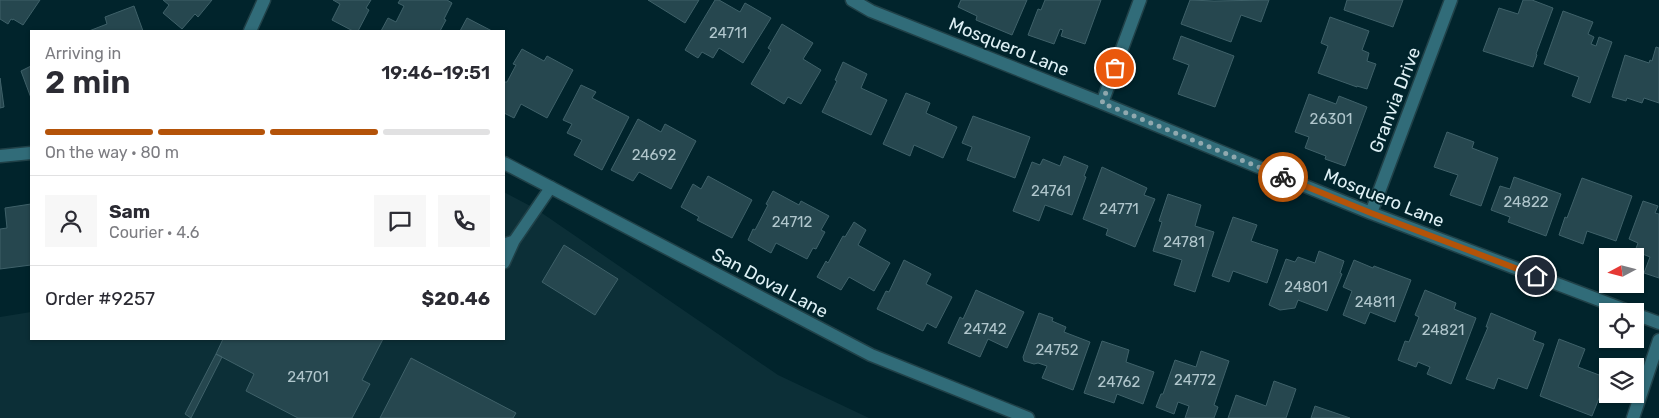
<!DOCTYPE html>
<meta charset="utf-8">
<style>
body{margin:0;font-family:Rubik,sans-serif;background:#f7f7f7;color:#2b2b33;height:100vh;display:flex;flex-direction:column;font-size:19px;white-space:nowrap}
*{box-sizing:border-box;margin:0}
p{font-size:16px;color:#7c7c81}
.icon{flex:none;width:28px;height:28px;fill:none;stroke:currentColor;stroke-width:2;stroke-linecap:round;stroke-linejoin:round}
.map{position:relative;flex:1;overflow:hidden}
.panel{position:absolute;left:30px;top:30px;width:475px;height:310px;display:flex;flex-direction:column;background:#fff;border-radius:0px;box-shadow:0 1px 4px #0004}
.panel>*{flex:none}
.needle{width:32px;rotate:263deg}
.controls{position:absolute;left:1599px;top:248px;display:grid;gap:10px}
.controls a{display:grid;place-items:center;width:45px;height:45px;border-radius:0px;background:#fff;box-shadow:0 1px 4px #0004;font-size:25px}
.pin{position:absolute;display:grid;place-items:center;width:42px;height:42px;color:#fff;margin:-21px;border:2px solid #fff;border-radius:50%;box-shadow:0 1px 5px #0007}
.courier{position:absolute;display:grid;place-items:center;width:50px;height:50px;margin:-25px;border:4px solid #b45309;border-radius:50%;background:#fff;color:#222;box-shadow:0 1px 6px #0007}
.head em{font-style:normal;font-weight:600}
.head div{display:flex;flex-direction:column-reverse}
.head{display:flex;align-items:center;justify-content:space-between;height:85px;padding:0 15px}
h1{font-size:32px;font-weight:600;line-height:38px}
.bar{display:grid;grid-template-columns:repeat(4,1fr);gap:8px 5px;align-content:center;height:60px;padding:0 15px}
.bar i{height:6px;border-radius:4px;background:#e1e1e2}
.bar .current{background:#b45309}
.bar p{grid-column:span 4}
.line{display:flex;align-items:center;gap:12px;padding:0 15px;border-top:1px solid #e1e1e2}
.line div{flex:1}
.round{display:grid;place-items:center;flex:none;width:52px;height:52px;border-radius:0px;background:#f7f7f7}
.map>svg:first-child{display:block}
</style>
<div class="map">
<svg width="1659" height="418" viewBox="0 0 1659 418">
<rect width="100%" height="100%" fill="#01242c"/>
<path fill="#0c2f37" d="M504,192L536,209L778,375L869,418H0V317L31,312V339H504Z"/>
<path fill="#26474f" stroke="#3f6169" d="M0,0H40L23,25L13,19V20L11,19L8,24L0,19Z
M163,0H212L198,17L195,14L182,29L163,13L169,5Z
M333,0H371L366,8L369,10L358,31H353L332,20L340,4Z
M400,0H447L452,3L444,19L446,20L440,31H381L388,18L396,22L404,6L398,3Z
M648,0H699L685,23Z
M715,0H719L740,12L745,3L771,18L743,63L719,48L713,58L702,52L698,58L685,50Z
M961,0H1027L1012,35L976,20L977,16L958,7Z
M1045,0H1101L1085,44L1061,36L1063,30L1060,29L1054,44L1028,35L1038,9L1041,10Z
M1190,0L1214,1L1269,0L1261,22L1241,15L1231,42L1181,24Z
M1347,0H1403L1393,27L1344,10Z
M1523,0H1532L1553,8L1536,54L1537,55L1533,67L1483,51L1499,8L1518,14Z
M134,6L143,31H89L107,24L105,17Z
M1563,11L1593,22L1588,34L1594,37L1591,44L1596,46L1599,37L1612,42L1590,103L1572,96L1579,77L1544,64Z
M1330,17L1369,31L1362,50L1369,53L1367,61L1376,64L1367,89L1357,86V87L1318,73L1328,46L1321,43Z
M467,18L492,31H460Z
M782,24L813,43L803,59L821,70L801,104L788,97L784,104L751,84L771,50L768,48Z
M1181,36L1234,56L1215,107L1178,94L1189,65L1173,59Z
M1656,47L1659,48V103L1644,98L1642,103L1627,98L1626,101L1612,97L1625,55L1649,63L1650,60L1652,61Z
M522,49L544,61L547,56L573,70L547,118L521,104L514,118L504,113V82H507L516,65L513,64Z
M843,62L867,74L861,88L887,100L871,135L822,112L837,81L835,80Z
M31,66V98L21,71Z
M0,78L4,107L0,108Z
M581,85L596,92L592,98L629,117L602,170L574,155L582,140L567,133L572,124L563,120Z
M906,93L930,103L926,113L957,127L943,158L914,145L910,156L883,144Z
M1309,94L1336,104L1339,96L1367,107L1345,166L1325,159L1326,156L1305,148L1309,137L1295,132Z
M973,116L1030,137L1015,178L967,160L972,147L962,143Z
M638,119L661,132L665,124L696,141L671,189L639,172L633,181L611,170Z
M1447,132L1474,142L1472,148L1498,158L1481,206L1450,195L1458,175L1434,167Z
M1064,156L1088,166L1084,176L1086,177L1072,215L1045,205L1039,221L1013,211L1032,162L1040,165L1043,159L1060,166Z
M1102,167L1147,188L1144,195L1155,199L1135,247L1106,235L1108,229L1083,219Z
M708,176L752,200L732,238L697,220L699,217L681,207L693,184L701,189Z
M1514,177L1561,194L1546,236L1508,222L1510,217L1491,210L1500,186L1510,189Z
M1582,178L1632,196L1616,241L1587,231L1583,244L1559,235L1565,217L1567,218Z
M773,191L799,205L801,201L829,216L821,230L825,232L816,249L813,248L807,259L776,243L771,253L748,240L753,229L755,230L768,205L766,204Z
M1168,194L1201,205L1195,226L1214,232L1195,292L1174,285L1182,260L1153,251L1162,222L1159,221Z
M1643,201L1658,206L1655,213L1659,214V278L1644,273L1650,257L1635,251L1638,243L1629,239Z
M31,204V265L0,269V229L7,228L5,208Z
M1233,217L1257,225L1251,241L1278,250L1267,283L1233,271L1229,282L1212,276Z
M854,222L866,230L858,245L890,263L874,291L849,277L841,290L817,277L826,261L828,263L843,236L845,237Z
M564,245L618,279L595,315L542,282Z
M1319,251L1344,261L1340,273L1342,274L1327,311L1298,300L1295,308L1280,310L1269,305L1286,259L1295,262L1298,257L1315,263Z
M904,260L931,274L926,284L952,297L936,328L927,323L923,331L877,309L886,291L889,292Z
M1354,260L1373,268L1374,266L1411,280L1395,322L1370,312L1365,324L1343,315L1352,291L1343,287Z
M976,290L1024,312L1007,348L988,339L980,357L948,343L960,317L963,319Z
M1425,290L1456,303L1454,309L1476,318L1451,384L1427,374L1430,367L1418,362L1416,367L1398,360L1405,341L1409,342L1419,317L1415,315Z
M1039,313L1053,318L1052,321L1066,327L1064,332L1090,342L1073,390L1042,378L1047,366L1038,363L1034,364L1024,361L1023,357Z
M1491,313L1536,332L1533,340L1544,344L1527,389L1498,378L1494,389L1466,379L1488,327H1486Z
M223,339H383L362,380L370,384L352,418H298L246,391L254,374L216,354Z
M1559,339L1585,349L1578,367L1607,378L1592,416L1540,396Z
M1102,341L1129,350L1126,362L1154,372L1143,404L1117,394L1114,403L1084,393Z
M1201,351L1229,361L1214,405L1218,407L1214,418H1185L1189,406L1178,402L1174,414L1156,407L1161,394H1163L1175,360L1196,367Z
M216,354L222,357L191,418L185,414Z
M411,358L516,413L513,418H380Z
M1274,381L1296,389L1286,418H1228L1236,395L1266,406Z
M1315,406L1350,418H1311Z"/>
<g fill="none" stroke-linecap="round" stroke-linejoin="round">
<g stroke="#204148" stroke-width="14">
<path id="service" d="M504,244L514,241L551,187
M504,263L514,241"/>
</g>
<g stroke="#204148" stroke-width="15">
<path id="minor" d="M852,0L871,11L1102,103L1371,213L1628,311
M250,31L264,0
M1102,103L1140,0
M0,156L31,153
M504,163L871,355L1028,418
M1371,213L1451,0
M1635,314L1659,323
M1633,418L1659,340"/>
</g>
<use href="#service" stroke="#316c79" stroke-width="11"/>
<use href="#minor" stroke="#316c79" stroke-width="12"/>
</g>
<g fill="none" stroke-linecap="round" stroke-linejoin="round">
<path stroke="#91a9af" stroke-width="5" stroke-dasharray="0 9" d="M1115,68L1102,103L1283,177"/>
<path stroke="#b45309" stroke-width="6" d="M1283,177L1371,213L1536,276"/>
</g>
<g text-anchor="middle" stroke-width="4" stroke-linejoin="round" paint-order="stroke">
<g font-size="15" fill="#b0c6cc">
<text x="728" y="38">24711</text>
<text x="1331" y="124">26301</text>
<text x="654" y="160">24692</text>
<text x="1051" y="196">24761</text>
<text x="1526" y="207">24822</text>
<text x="1119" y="214">24771</text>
<text x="792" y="227">24712</text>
<text x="1184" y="247">24781</text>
<text x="1306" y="292">24801</text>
<text x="1375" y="307">24811</text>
<text x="985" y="334">24742</text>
<text x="1443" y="335">24821</text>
<text x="1057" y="355">24752</text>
<text x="308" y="382">24701</text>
<text x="1195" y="385">24772</text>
<text x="1119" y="387">24762</text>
</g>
<g font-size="18" fill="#def0f5" stroke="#01242c">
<text transform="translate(1009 47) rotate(22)" y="6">Mosquero Lane</text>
<text transform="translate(1395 100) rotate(-69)" y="6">Granvia Drive</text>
<text transform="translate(1384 198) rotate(22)" y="6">Mosquero Lane</text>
<text transform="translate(770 283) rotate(28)" y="6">San Doval Lane</text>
</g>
</g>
</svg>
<div class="controls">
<a><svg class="needle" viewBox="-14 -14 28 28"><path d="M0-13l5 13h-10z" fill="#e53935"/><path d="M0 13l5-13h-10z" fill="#7c7c81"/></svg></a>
<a><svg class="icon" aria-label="locate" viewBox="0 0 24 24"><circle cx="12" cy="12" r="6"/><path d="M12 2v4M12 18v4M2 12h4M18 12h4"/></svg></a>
<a><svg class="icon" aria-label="layers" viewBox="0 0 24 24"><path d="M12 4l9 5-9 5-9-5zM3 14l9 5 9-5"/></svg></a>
</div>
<div class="pin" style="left:1115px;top:68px;background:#ea580c"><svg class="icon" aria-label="bag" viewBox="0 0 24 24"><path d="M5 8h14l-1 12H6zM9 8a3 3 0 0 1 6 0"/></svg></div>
<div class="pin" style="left:1536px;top:276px;background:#1f2937"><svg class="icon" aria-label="home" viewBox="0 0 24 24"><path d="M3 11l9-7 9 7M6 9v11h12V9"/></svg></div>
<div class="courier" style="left:1283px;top:177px"><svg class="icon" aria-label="bike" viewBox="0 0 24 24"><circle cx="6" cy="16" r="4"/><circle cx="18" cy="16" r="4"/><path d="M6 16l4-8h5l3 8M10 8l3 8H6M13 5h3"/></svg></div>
<section class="panel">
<div class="head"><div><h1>2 min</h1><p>Arriving in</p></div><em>19:46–19:51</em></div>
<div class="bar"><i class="current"></i><i class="current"></i><i class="current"></i><i></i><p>On the way · 80 m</p></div>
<div class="line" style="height:90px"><a class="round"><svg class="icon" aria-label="person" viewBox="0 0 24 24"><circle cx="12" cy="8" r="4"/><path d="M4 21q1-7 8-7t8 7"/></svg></a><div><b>Sam</b><p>Courier · 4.6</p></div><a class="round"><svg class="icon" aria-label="chat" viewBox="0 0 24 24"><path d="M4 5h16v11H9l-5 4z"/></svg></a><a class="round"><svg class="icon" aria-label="phone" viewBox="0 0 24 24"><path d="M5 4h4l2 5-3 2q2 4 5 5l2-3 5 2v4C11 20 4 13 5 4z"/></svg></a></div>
<div class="line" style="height:65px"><div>Order #9257</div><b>$20.46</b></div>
</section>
</div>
